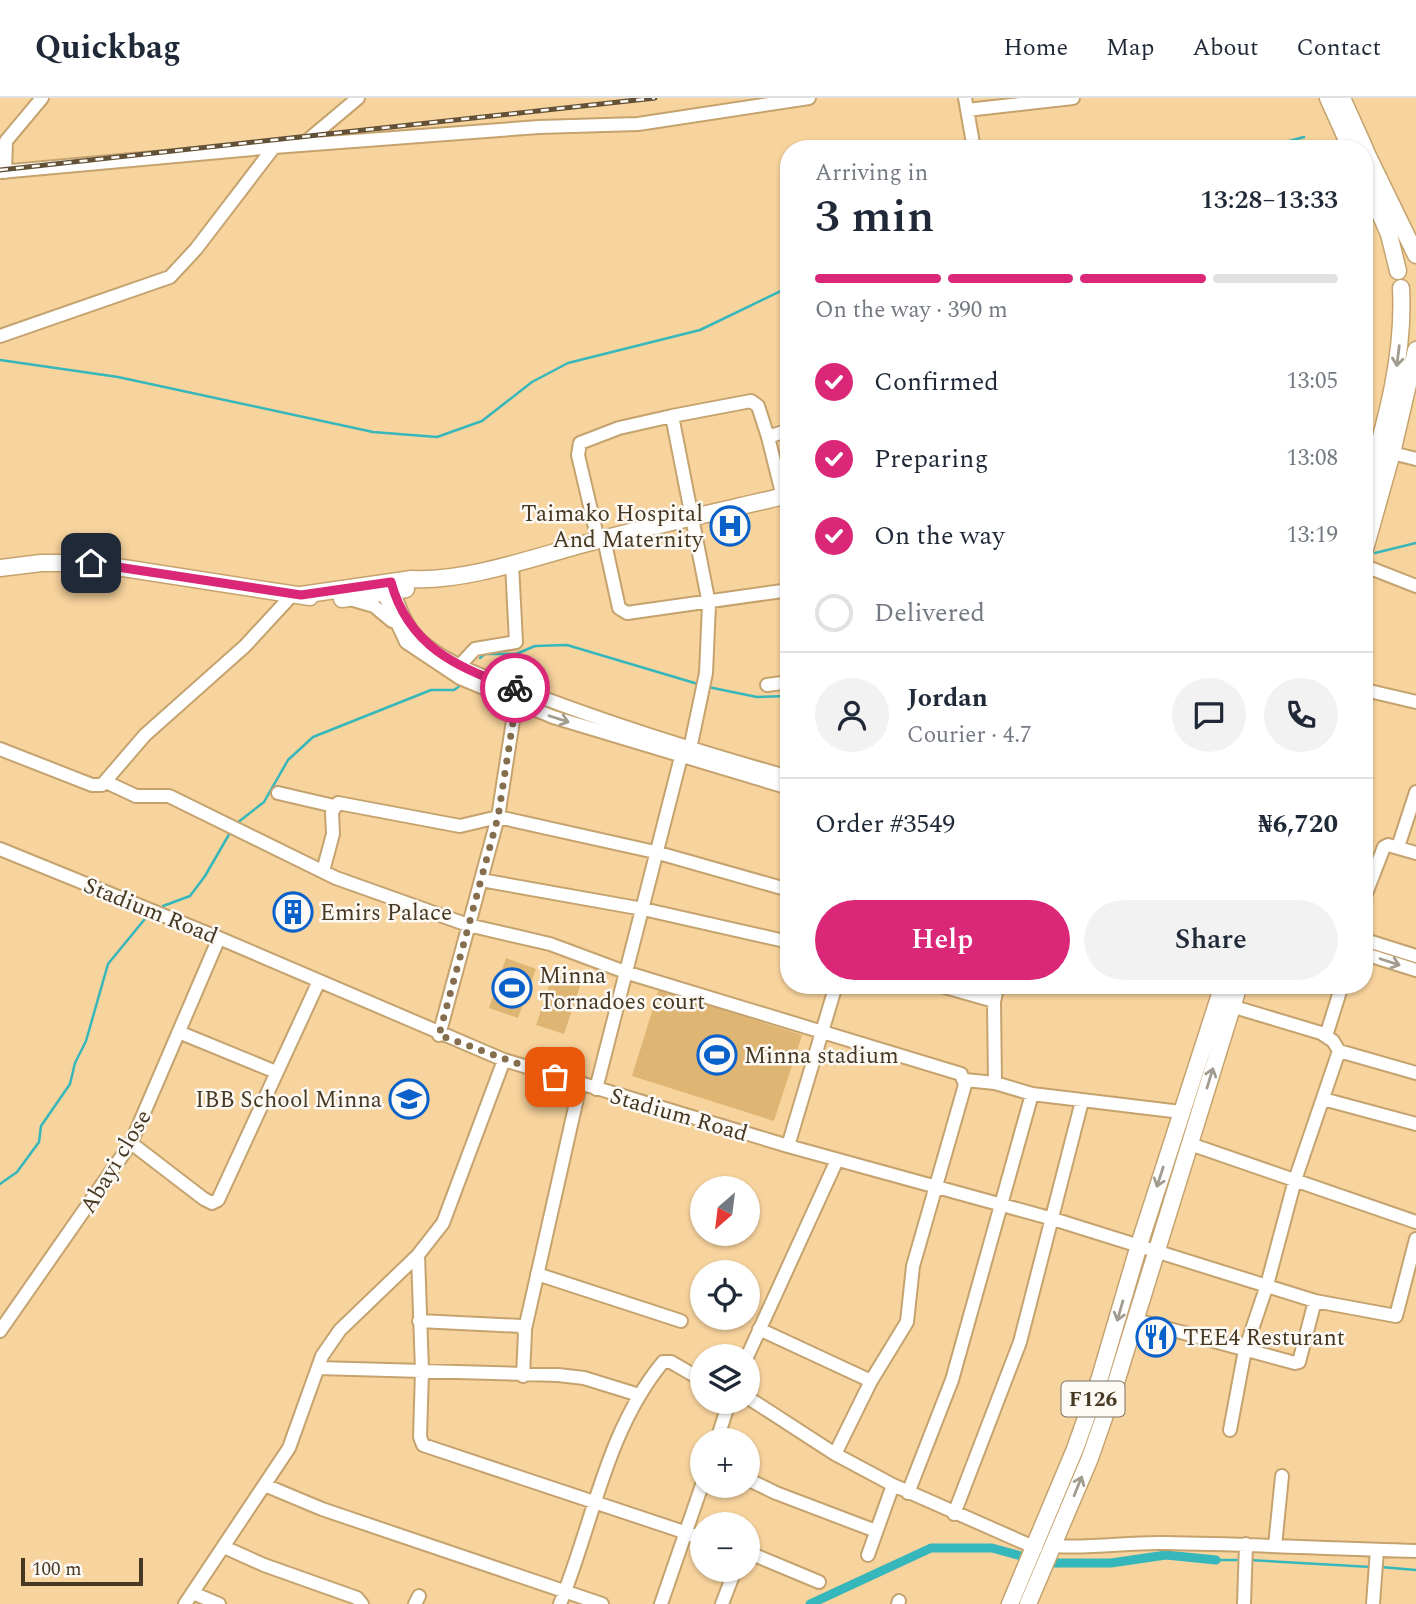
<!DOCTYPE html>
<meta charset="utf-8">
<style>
body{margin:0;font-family:Spectral,serif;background:#f2f2f3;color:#1f2937;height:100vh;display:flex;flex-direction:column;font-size:26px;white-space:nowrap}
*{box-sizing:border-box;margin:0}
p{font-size:23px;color:#747a83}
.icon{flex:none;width:38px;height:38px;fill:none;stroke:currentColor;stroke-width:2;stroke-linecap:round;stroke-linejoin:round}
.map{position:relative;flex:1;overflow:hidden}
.side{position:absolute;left:780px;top:42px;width:593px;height:854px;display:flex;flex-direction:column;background:#fff;border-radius:28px;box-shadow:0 2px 5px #0004}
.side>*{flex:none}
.needle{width:46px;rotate:208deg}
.fabs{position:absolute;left:690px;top:1078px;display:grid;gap:14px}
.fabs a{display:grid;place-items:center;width:70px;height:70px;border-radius:50%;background:#fff;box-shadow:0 2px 5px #0004;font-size:35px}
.scale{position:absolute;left:21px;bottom:18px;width:122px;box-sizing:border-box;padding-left:7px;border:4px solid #463822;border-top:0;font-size:19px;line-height:24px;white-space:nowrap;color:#463822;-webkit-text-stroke:5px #fdf9f4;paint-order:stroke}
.pin{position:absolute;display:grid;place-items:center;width:60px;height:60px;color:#fff;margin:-30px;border-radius:14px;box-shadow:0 4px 10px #0006}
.courier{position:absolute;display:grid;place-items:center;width:70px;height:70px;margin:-35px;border:5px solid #db2777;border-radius:50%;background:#fff;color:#222;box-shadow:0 2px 9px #0007}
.head em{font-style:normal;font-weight:600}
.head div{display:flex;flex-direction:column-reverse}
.head{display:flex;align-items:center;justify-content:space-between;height:119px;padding:0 35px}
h1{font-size:46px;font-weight:600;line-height:52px}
.bar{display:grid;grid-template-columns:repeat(4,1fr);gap:10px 7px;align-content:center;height:84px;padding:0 35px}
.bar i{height:9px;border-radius:5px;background:#e0e1e3}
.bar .selected{background:#db2777}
.bar p{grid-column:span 4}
.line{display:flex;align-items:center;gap:18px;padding:0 35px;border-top:2px solid #e0e1e3}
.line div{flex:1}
.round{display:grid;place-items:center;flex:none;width:74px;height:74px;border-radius:37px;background:#f2f2f3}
ol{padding:0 35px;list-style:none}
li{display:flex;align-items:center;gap:21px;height:77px}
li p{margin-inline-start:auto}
li .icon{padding:7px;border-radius:50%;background:#db2777;color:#fff;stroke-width:4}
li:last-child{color:#747a83}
li i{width:38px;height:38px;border:4px solid #e0e1e3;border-radius:50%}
.primary-button{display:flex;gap:14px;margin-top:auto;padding:14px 35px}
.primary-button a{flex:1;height:80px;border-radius:42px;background:#db2777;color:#fff;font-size:28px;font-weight:600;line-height:80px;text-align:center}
.primary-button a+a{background:#f2f2f3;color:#1f2937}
header{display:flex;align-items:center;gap:42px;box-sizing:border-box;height:98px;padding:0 35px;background:#fff;border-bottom:2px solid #e0e1e3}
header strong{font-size:33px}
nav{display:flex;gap:38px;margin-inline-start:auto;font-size:24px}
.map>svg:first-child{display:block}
</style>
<header>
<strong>Quickbag</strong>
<nav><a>Home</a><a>Map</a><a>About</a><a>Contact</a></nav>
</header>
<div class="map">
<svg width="1416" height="1506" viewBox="0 0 1416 1506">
<rect width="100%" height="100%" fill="#f7d39d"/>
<path fill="#dfb573" d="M506,860L536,871L518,920L489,910Z
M553,876L581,885L564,936L536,927Z
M659,891L802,937L774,1023L632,978Z"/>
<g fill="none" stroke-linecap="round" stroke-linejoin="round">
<path stroke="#36b7bb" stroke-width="2.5" d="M1260,51L1304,39
M0,262L118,279L373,334L437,339L482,323L532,284L568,265L700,232L789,189
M1375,455L1416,445
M480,560L485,556H516L535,548L567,547L698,586
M708,589L757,599L789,598
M237,725L264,704L288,662L313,639L431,592H454L461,587
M163,808L190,798L205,778L231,733
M0,1086L17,1074L39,1044L41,1028L70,986L75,965L86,943L108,866L144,822
M1216,1462H1242
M1248,1462L1371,1469
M1381,1469L1416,1472"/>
<path stroke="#36b7bb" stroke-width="9" d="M810,1506L931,1450H992L1047,1465H1111L1166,1457L1216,1462"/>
<g stroke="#c5a36f" stroke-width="16">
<path id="minor" d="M965,0L974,51
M967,12L1073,0
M302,47L358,0
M0,74L274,49L539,29L638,26L809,0
M5,74L6,43L42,0
M0,238L170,179L196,151L274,49
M1392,355L1416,361
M783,399L768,339L789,332
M604,441L619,510L627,515L789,492
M598,442L578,357L580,345L619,330L672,318
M1365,468L1416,488
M391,487C398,505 404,525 417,539C447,569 506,587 546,601C626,631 707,656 789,679
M380,488L406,544L460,580L553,619L789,690
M350,501L374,508L392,523
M461,566L475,551L516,544L512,466
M767,587L789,584
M1365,592L1416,604
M0,651L92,687H102L145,637L245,548L293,496
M690,651L706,575L709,506L672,318L751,303L758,308L768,339
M106,684L136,698H169L336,780L468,827L550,846L628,875L961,976L965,987L913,1168L907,1224L871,1283L835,1356
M278,695L334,708
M1398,749L1416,694
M0,751L219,840L504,962L788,1048L1053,1121L1315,1203L1396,1218L1416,1141
M323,773L333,736L332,714L338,705L460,728L498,719L655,754L789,792
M481,782L643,811L789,844
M1365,798L1384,749L1388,747L1416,755
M1365,842L1416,858
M1365,856L1416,872
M938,887L994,903
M998,887L994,903L995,985L1032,996L1181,1014
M1231,908L1321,935L1333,943L1339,953L1416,975
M181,935L276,974
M439,937L498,719L517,597
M1326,938L1342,887
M965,982L995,985
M596,991L681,659
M1323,1001L1416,1026
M131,1045L204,1101L212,1105L218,1102L319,883
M1190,1046L1416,1124
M788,1048L836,887
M418,1157L422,1273L420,1339L423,1347L702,1440
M537,1176L681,1223
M1136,1222L1295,1265L1299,1264L1315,1203
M419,1223L521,1228L525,1234L523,1278
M525,1231L580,987
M759,1231L871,1283
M0,1233L131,1045L219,840
M747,1259L837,1062
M318,1270L558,1277L584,1280L639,1297
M747,1299L835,1356L893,1387L1036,1450
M1230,1332L1245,1252L1267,1187L1295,1082L1339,953
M717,1342L729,1304
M747,1381L776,1395L876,1433
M267,1388L322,1411L602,1506
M908,1395L952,1282L1032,996
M954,1416L1020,1244L1082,1003
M1054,1448C1092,1451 1128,1444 1165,1445C1249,1446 1332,1451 1416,1453
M1275,1448L1282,1378
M224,1449L264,1467L357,1500L362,1506
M747,1454L819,1484
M868,1457L893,1387
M193,1495L219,1506
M185,1506L289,1350L322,1258L340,1232L418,1157L443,1125L504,962
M415,1506L419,1498
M560,1506C593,1425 606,1333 663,1264H671L702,1282
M661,1506L702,1387
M722,1506L735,1472
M898,1506L899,1503
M1244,1506L1246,1446
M1373,1506L1377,1452"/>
</g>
<g stroke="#c5a36f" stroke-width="19">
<path id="major" d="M1328,0L1351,51
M1342,0L1365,51
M1365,52L1416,157
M1365,82L1389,136L1398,173
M1365,397C1384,330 1405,260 1401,190
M1365,451L1392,355L1416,252
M0,470L41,465H91L310,499
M301,497L412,481C468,484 540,457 595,443C659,426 725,412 789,397
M342,501L406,491
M1010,1506L1075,1351L1098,1286L1139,1147L1223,887
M1028,1506L1090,1360L1114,1291L1239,887"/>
</g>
<use href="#minor" stroke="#fff" stroke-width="12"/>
<use href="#major" stroke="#fff" stroke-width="16"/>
<g stroke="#625136" stroke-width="5">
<path id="rail" d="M0,72L655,0"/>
</g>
<use href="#rail" stroke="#fdf9f4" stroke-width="2.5" stroke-dasharray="8" stroke-linecap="butt"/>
</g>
<defs><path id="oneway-shaft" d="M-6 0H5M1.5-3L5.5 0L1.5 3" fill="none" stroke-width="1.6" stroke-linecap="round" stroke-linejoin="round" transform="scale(1.75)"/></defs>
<g stroke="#a29c90">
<use href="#oneway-shaft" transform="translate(1398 258) rotate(97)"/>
<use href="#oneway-shaft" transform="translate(559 621) rotate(18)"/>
<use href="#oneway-shaft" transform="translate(1390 864) rotate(18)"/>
<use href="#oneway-shaft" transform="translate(1210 980) rotate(-73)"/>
<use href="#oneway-shaft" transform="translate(1160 1079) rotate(108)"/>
<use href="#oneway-shaft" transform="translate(1120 1213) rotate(106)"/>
<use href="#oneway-shaft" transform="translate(1078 1388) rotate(-68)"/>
</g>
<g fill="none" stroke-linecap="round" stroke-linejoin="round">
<path stroke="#846e4d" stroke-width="7" stroke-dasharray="0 12.6" d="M515,590L518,592L498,719L439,937L555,979"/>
<path stroke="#db2777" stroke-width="9" d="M91,465L301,497L391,484C408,547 456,570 515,590"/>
</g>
<defs>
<g id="hospital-ring" transform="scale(2.0125)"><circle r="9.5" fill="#fdf9f4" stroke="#0a61ca" stroke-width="1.5"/><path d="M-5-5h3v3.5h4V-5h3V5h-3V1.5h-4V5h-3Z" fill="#0a61ca"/></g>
<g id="building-ring" transform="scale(2.0125)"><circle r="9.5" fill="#fdf9f4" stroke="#0a61ca" stroke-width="1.5"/><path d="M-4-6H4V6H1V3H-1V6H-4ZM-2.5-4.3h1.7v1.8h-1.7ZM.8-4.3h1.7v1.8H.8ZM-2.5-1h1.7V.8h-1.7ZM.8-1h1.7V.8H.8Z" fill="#0a61ca"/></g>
<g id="stadium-ring" transform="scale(2.0125)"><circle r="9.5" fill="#fdf9f4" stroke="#0a61ca" stroke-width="1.5"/><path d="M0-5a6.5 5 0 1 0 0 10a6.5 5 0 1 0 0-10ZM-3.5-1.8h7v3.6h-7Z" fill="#0a61ca"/></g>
<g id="school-ring" transform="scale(2.0125)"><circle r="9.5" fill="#fdf9f4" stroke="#0a61ca" stroke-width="1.5"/><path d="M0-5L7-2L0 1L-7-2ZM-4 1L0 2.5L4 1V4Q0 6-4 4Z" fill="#0a61ca"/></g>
<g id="restaurant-ring" transform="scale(2.0125)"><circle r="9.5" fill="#fdf9f4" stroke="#0a61ca" stroke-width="1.5"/><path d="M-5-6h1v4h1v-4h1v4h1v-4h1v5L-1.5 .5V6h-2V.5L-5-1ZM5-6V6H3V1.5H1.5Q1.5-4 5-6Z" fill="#0a61ca"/></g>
</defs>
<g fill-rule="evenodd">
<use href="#hospital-ring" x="730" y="428"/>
<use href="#building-ring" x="293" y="814"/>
<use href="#stadium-ring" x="512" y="890"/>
<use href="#stadium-ring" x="717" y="957"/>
<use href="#school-ring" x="409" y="1001"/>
<use href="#restaurant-ring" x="1156" y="1239"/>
</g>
<g text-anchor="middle" stroke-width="5" stroke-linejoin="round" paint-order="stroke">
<rect fill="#fdf9f4" stroke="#7d7261" stroke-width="2" x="1061.5" y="1283.5" width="63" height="35" rx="5"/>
<g font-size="21" font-weight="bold" fill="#463822">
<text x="1093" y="1308">F126</text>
</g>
<g font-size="23" fill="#463822" stroke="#fdf9f4" text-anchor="start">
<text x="703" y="423" text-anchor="end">Taimako Hospital<tspan x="703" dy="26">And Maternity</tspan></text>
<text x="320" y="822">Emirs Palace</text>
<text x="539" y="885">Minna<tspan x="539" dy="26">Tornadoes court</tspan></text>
<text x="744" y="965">Minna stadium</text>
<text x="382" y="1009" text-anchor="end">IBB School Minna</text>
<text x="1183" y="1247">TEE4 Resturant</text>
</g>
<g font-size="23" fill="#463822" stroke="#fdf9f4">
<text transform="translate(151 812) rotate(22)" y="8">Stadium Road</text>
<text transform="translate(679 1016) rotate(16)" y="8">Stadium Road</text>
<text transform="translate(115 1063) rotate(-59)" y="8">Abayi close</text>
</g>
</g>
</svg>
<div class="fabs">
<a><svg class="needle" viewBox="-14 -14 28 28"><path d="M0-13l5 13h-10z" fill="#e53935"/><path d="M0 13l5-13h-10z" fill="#747a83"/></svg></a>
<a><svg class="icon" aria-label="locate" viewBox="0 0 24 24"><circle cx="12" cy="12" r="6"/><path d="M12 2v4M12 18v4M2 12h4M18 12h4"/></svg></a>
<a><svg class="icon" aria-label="layers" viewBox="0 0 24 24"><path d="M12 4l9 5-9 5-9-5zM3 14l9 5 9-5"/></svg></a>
<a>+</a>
<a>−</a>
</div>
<div class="scale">100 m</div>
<div class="pin" style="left:555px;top:979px;background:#ea580c"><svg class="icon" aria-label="bag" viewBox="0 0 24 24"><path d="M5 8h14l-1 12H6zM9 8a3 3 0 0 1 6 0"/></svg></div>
<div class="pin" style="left:91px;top:465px;background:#1f2937"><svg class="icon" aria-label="home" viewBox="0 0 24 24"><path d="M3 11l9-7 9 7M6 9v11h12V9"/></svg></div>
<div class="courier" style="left:515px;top:590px"><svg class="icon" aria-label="bike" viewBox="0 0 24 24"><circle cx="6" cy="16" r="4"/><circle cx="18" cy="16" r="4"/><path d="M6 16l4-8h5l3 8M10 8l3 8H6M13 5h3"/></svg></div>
<section class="side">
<div class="head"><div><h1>3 min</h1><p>Arriving in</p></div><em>13:28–13:33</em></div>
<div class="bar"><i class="selected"></i><i class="selected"></i><i class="selected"></i><i></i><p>On the way · 390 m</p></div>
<ol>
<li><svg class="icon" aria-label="check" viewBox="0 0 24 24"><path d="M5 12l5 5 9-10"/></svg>Confirmed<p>13:05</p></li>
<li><svg class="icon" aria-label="check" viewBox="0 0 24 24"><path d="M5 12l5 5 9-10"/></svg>Preparing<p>13:08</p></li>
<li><svg class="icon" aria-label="check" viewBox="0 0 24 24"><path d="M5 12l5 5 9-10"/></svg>On the way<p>13:19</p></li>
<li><i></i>Delivered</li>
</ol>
<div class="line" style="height:126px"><a class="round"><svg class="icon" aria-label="person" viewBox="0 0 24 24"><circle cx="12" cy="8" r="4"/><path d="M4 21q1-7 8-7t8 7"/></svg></a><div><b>Jordan</b><p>Courier · 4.7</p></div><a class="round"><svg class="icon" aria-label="chat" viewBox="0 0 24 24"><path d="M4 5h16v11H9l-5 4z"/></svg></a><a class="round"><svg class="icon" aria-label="phone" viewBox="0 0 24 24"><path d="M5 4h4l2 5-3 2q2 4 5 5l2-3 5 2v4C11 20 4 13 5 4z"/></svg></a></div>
<div class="line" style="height:91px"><div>Order #3549</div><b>₦6,720</b></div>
<div class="primary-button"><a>Help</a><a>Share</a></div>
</section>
</div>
